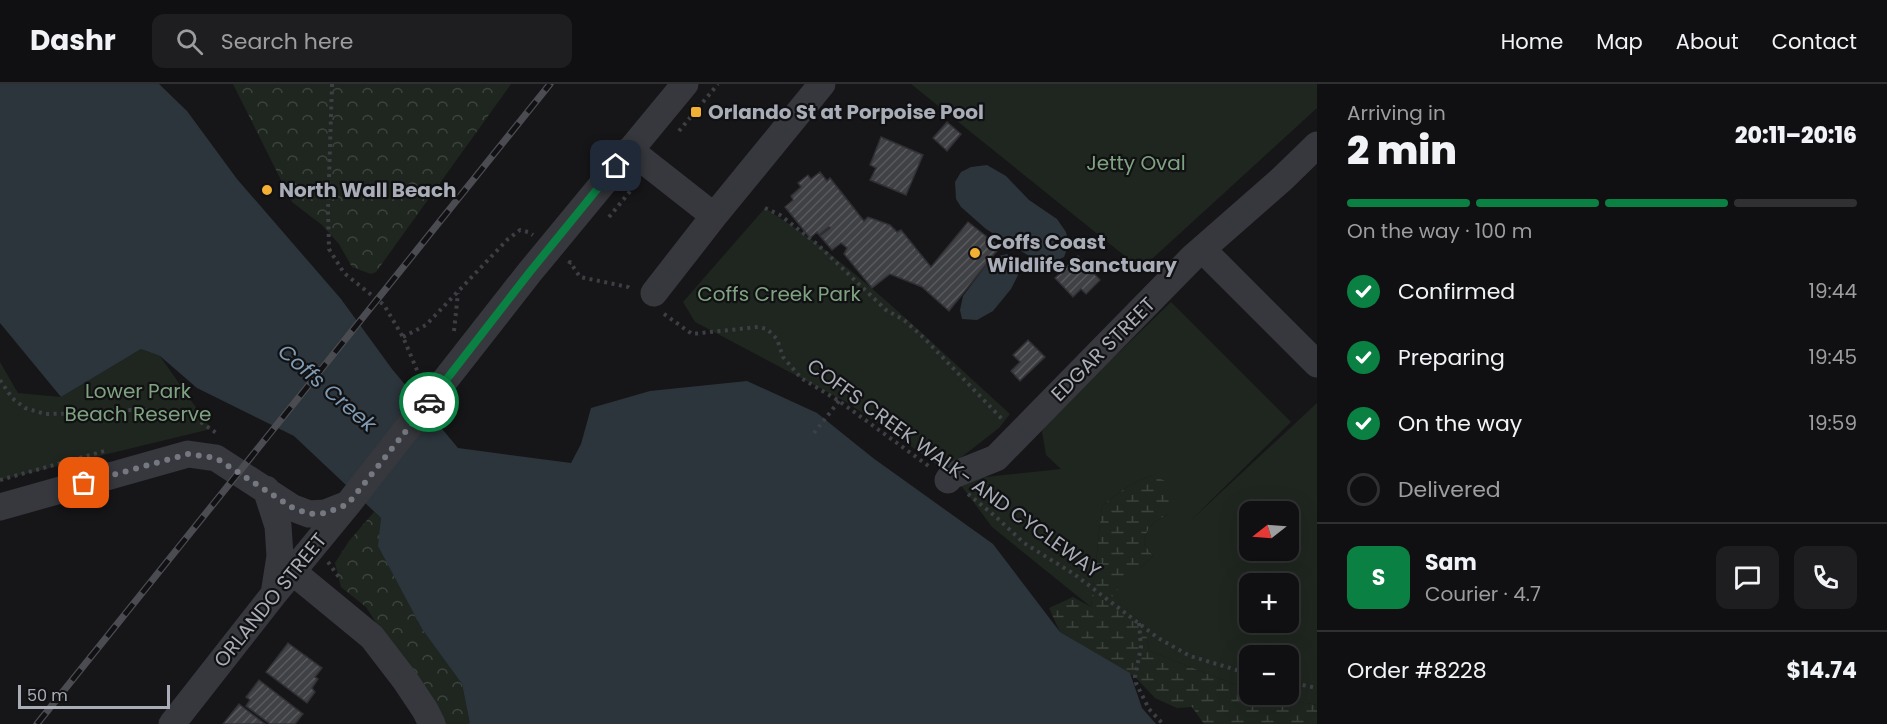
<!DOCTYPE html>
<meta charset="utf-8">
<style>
body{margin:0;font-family:Poppins,sans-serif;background:#1e1e20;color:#f1f3f6;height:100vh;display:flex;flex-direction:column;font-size:22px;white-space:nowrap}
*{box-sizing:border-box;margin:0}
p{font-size:20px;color:#9c9d9f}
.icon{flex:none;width:33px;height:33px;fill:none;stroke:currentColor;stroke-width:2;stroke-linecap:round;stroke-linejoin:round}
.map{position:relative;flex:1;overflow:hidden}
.panel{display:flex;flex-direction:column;background:#101012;width:570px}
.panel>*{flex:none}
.needle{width:39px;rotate:253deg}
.controls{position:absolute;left:1239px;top:417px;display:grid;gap:12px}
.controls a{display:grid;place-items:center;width:60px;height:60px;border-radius:12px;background:#101012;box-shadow:0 6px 24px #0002,0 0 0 2px #303032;font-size:30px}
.scale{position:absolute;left:18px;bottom:15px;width:152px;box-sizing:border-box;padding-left:6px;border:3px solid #a8adb8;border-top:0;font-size:16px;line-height:21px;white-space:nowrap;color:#a8adb8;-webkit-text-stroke:4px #111113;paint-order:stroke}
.pin{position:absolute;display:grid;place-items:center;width:51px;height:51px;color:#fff;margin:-26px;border-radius:12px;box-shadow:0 3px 9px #0006}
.courier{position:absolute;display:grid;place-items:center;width:60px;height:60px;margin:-30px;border:4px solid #0b8043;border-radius:50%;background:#fff;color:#222;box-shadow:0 2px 8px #0007}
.overview em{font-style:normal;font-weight:800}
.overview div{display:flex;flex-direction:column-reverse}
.overview{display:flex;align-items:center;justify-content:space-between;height:102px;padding:0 30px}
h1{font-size:39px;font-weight:800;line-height:45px}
.bar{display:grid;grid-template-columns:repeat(4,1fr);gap:9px 6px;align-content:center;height:72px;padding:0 30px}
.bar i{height:8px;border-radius:4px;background:#303032}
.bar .current{background:#0b8043}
.bar p{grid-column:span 4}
.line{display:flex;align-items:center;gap:15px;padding:0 30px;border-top:2px solid #303032}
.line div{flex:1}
.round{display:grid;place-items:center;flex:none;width:63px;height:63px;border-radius:12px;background:#1e1e20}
ol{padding:0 30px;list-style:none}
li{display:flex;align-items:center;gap:18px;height:66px}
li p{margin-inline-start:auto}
li .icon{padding:6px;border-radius:50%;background:#0b8043;color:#fff;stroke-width:4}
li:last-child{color:#9c9d9f}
li i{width:33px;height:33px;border:3px solid #303032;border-radius:50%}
header{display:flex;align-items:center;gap:36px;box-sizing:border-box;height:84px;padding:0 30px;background:#101012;border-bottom:2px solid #303032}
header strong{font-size:28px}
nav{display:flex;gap:33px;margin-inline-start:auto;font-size:21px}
.search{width:420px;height:54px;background:#1e1e20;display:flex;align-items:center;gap:15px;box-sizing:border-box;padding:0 21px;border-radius:12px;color:#9c9d9f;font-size:22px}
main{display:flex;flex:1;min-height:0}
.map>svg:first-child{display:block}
</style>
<header>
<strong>Dashr</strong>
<div class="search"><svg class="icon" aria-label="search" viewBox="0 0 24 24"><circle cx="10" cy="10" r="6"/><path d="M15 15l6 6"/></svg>Search here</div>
<nav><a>Home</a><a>Map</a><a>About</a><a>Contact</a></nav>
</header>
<main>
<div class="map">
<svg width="1317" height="640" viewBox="0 0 1317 640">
<defs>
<pattern id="forest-crowns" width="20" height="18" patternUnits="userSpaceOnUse" patternTransform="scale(1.5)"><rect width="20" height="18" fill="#1e261f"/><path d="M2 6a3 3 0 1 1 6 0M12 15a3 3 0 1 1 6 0" fill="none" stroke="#3c433d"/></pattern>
<pattern id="wetland-marsh" width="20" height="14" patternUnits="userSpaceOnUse" patternTransform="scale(1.5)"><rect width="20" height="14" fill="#1e261f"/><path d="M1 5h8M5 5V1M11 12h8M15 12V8" fill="none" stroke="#3c433d"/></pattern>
<pattern id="building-hatch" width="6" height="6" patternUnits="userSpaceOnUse" patternTransform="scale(1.5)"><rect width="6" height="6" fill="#404145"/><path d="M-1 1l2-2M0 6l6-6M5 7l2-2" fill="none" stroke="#595a5e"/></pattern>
</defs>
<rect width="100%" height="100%" fill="#161618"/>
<path fill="#1e261f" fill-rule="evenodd" d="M911,0H1317V24L1141,185Z
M765,124C780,134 796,144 811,155C881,208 945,271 1010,330L999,344L945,386L848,319L695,238L683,218Z
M1171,218L1291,338L1190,437L1317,319V621L1261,611L1288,610V572H1250L1249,606L1149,567L1145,542L1111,511L1153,472L1144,460C1146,442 1155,437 1170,429L1152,391C1132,399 1118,408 1102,422L1091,523L992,443L957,396L1061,385L1046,371L1042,347L1057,328ZM1250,428H1288V466H1250ZM1250,500H1288V538H1250Z
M141,265L160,272L211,345L0,396V278L18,309L61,313Z"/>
<path fill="url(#forest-crowns)" d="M233,0H511L376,188L371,190L352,183L339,160L322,141L292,118Z
M374,428L381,434L379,463L422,545L462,600L470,640H440L366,523L341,503L335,479L349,457Z"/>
<path fill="url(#wetland-marsh)" d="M1152,391L1165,397L1174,418L1170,429C1155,437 1146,442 1144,460L1153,472L1112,511L1145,542L1149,567L1249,606L1250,610L1261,611L1317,621V640H1204L1192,623L1177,624L1155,614L1135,593L1060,548L1049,524L1073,513L1091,523L1102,422C1118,408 1132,399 1152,391Z"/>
<path fill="#2c353c" d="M0,0H159L187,27L237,95L341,215L392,285L458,364L571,379L581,360L591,324L650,307L747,297L817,329L873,374L993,460L1060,548L1130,589L1142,624L1156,640H470L462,600L422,545L378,462L381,434L294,352L197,304L160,272L141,265L61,313L0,239Z
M987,81L1006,92L1029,116L1057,135L1066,148L1069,160L1064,173L1052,179L1037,177L986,145L961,123L956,115L955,98L961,88L971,83Z
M1007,170L1017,178L1018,191L1011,205L993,227L977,236L962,235L960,226L963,212L987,180L995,173Z"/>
<path fill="url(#building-hatch)" stroke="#303034" stroke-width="1.5" d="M947,38L961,50L947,67L933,54Z
M881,53L923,71L906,111L870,96L876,84L870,81Z
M820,88L827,97L830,94L864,137L868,133L890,141L897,148L901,146L931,183L968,138L1000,163L949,227L922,203L890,190L872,204L844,170L847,164L841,159L832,166L820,152L830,144L829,143L819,151L817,148L810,154L785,123L793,116L791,112L801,103L798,99L808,91L811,95Z
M1078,172L1100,196L1086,210L1081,205L1073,213L1055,194Z
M1028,256L1045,273L1020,297L1011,287L1020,278L1013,271Z
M288,559L322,584L315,593L318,595L312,604L315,608L307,619L266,588Z
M259,596L303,630L295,640H270L246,622L250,616L246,613Z
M239,620L265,640H223Z"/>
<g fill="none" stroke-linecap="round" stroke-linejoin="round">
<path stroke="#3d3f44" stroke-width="4" stroke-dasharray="3 4.5" stroke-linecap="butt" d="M332,0L328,126L329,165L344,189L384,221L403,253L419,291
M679,47L718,0
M765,124L780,131L817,160L886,226L904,236L925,255L1003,336
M609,133L637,99
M569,180L570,178L580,193L628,203L632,206
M664,230L692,250L758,243L767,245L777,255L783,273L801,294L839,317L930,383
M454,247L458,209
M403,253L426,241L508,155L520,146L528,148L533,151
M0,296L12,314L25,324L45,330L98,329L116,326H145L191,331L219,351
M814,349L839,317
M0,396L108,366
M968,410L995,432L1024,459L1074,490L1158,554L1190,572L1250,590
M328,478L341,496
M1139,539L1141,563L1135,593L1136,599L1149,625L1163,640
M1288,598L1317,604"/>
<path stroke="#37383d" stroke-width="27" d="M630,66L714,132
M1202,165L1317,280
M654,209L714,132L822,0
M948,396L951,392L996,374L1192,174L1283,94L1317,61
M266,405L278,442L280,472L274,510
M0,423L188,370L216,374L293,424L309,430L325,429L348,420
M293,488L372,553L405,596L425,626L432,640
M172,640L274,510L348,420L529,189L685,0"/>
<g stroke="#4a4c52" stroke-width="7">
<path id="rail" d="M37,640L550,0"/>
</g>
<use href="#rail" stroke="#111113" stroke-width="4.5" stroke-dasharray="14" stroke-linecap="butt"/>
</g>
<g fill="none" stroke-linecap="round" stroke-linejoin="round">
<path stroke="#757880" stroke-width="6" stroke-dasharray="0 10.8" d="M84,399L188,370L216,374L293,424L309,430L326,429L348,420L429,318"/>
<path stroke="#0b8043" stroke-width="8" d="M429,318L529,189L616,82"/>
</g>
<g fill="#f2b134" stroke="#111113" stroke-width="2">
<rect x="690" y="22" width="12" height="12" rx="3"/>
<circle cx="267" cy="106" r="6"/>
<circle cx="975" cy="169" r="6"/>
</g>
<g text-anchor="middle" stroke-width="4.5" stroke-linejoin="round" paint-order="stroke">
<g font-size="20" font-weight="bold" fill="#a8adb8" stroke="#111113" text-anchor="start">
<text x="708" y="35">Orlando St at Porpoise Pool</text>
<text x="279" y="113">North Wall Beach</text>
<text x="987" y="165">Coffs Coast<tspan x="987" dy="23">Wildlife Sanctuary</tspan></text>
</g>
<g font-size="20" fill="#7fa381" stroke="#111113">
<text x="1136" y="86">Jetty Oval</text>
<text x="779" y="217">Coffs Creek Park</text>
<text x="138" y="314">Lower Park<tspan x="138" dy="23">Beach Reserve</tspan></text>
</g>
<g font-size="20" fill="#a8adb8" stroke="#111113">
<text transform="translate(1103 265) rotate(-45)" y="7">EDGAR STREET</text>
<text transform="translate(954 384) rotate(36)" y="7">COFFS CREEK WALK- AND CYCLEWAY</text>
<text transform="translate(270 516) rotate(-51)" y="7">ORLANDO STREET</text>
</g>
<g font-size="21" font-style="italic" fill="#7f9bb3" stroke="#111113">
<text transform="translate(327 304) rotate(41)" y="7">Coffs Creek</text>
</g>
</g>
</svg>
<div class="controls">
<a><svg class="needle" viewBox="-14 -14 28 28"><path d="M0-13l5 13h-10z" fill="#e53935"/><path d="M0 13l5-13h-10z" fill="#9c9d9f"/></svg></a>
<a>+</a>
<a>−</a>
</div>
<div class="scale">50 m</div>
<div class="pin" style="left:84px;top:399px;background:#ea580c"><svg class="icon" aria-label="bag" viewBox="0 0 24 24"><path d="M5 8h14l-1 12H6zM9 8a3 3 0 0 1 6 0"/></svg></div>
<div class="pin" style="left:616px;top:82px;background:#1f2937"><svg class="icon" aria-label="home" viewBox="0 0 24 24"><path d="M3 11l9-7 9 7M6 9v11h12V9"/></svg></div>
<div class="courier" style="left:429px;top:318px"><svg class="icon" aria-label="car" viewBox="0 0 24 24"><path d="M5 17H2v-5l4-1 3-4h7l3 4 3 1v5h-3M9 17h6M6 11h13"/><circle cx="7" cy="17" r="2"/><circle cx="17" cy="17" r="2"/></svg></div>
</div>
<section class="panel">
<div class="overview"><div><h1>2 min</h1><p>Arriving in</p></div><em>20:11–20:16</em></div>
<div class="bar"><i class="current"></i><i class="current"></i><i class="current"></i><i></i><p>On the way · 100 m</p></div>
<ol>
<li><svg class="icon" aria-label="check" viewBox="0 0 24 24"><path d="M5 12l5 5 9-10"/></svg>Confirmed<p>19:44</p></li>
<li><svg class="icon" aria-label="check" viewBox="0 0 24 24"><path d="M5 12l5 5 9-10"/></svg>Preparing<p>19:45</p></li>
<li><svg class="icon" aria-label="check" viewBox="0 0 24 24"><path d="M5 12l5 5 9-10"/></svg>On the way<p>19:59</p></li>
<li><i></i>Delivered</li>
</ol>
<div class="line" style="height:108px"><b class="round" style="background:#0b8043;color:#fff">S</b><div><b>Sam</b><p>Courier · 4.7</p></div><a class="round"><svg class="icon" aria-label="chat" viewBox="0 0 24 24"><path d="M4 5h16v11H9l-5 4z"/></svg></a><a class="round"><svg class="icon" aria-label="phone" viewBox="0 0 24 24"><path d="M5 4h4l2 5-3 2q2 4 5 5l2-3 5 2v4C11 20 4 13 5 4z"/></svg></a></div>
<div class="line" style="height:78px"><div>Order #8228</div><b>$14.74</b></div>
</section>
</main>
